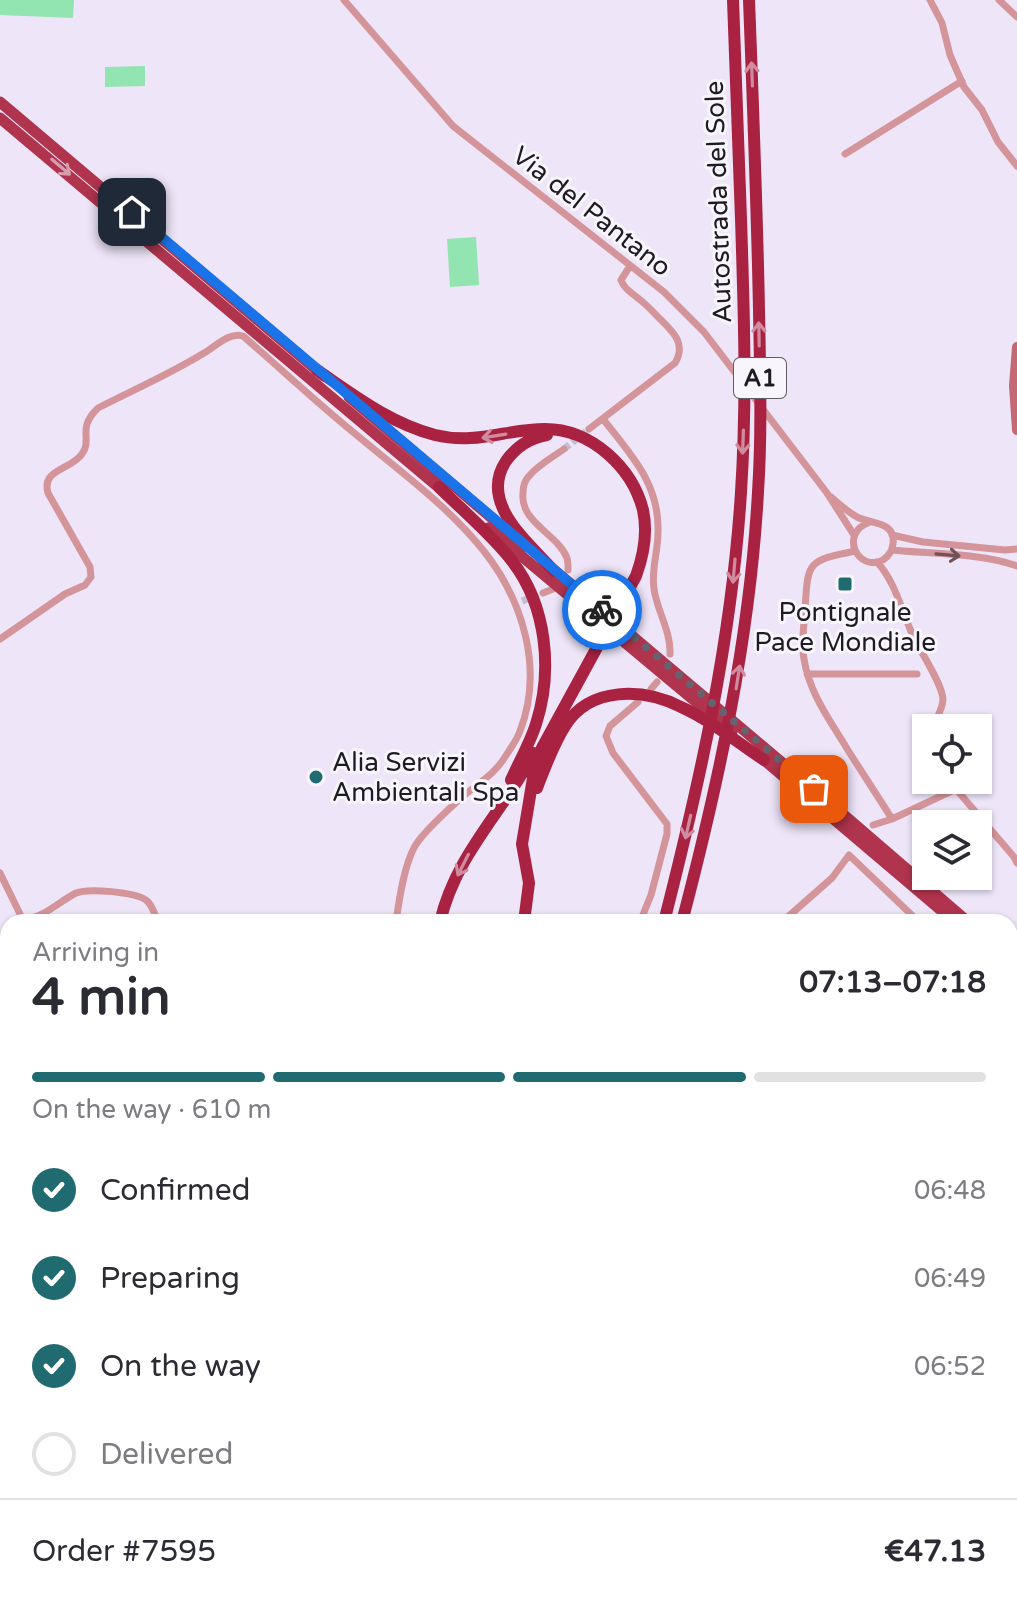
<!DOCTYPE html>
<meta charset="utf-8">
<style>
body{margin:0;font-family:"Varela Round",sans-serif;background:#f7f7f7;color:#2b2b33;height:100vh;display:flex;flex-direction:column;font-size:30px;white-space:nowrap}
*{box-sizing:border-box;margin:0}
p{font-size:26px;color:#7c7c81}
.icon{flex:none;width:44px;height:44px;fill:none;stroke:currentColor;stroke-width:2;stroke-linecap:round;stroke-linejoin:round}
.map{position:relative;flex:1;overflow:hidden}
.panel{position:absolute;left:0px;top:914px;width:1018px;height:704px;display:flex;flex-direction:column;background:#fff;border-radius:24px 24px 0 0;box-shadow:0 2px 6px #0004}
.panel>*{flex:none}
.tools{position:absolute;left:912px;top:714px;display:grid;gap:16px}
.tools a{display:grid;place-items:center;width:80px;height:80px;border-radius:0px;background:#fff;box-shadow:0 2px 6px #0004;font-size:40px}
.pin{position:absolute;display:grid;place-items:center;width:68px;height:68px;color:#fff;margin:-34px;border-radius:16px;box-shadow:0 4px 12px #0006}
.courier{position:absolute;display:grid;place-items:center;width:80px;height:80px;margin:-40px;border:6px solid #1a73e8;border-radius:50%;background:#fff;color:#222;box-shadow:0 2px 10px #0007}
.headline em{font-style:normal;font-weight:700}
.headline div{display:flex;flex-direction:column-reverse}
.headline{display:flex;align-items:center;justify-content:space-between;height:136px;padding:0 32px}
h1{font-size:52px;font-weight:700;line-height:60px}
.bar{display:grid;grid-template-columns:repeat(4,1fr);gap:12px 8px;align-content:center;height:96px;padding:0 32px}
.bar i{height:10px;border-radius:6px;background:#e1e1e2}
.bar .selected{background:#1f6b6f}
.bar p{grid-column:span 4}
.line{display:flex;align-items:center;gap:20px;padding:0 32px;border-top:2px solid #e1e1e2}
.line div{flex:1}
ol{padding:0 32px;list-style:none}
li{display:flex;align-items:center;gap:24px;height:88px}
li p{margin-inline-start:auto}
li .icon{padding:8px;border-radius:50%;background:#1f6b6f;color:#fff;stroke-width:4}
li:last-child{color:#7c7c81}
li i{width:44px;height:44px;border:4px solid #e1e1e2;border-radius:50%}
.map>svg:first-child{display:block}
</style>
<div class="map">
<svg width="1017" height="1618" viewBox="0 0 1017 1618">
<rect width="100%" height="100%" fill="#eee5f8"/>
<path fill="#92e4b0" d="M0,0H74L73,18L0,15Z
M145,66V86L105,87V67Z
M476,237L479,285L450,287L447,239Z
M0,1271L8,1285V1554L0,1535Z"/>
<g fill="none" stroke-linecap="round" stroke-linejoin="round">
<path stroke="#c4bdcd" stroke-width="7" stroke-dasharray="7 3.5" stroke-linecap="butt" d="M564,449L589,429
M522,601L543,593"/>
<path stroke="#d4959a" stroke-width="7" d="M344,0L453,126L664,292L704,332L827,493L854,535
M930,0L942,23L950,55L964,87L982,110L998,142L1017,166
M999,0L1017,17
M845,154L962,81
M603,419C631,455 660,484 658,533C658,551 651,570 654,589C657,611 671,631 670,654
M589,429L675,363C687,343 672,331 659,318C652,311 646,304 639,299C631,292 625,290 621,280L630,266
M564,449C553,457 538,465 529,476C525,480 523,487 523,493C520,523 558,534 567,558C568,561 568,567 568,570
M831,497C839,504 848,512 857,517C871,524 896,521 893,544C892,551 889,556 883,560C858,573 838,533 870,522
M892,535L923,542L1005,550L1017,549
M892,550C930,554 981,553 1017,566
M855,551C806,561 808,562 805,610C804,626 801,643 804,659C809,692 829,719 846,747C861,771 877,795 892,819
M877,562C895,581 902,612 913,636C920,651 942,683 943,699C943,709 936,719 932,728
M543,593L553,589
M0,639L65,594L85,585L91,577L90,567L48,493C41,469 71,470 82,454C93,439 76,429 98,408C133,390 170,374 204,353C216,346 229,332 243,336C280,368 315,401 353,432C397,469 446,504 483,550C523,600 544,669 520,731C517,740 510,749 505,757C494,775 477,784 461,798C448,810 424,831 415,846C404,865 399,900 396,922
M807,674H917
M651,689L657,682
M638,702L610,726L606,736L613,753L667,824V834L651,895L640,922
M950,780L956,789L1014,857L1017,863
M873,825L892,819L956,789
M0,873L21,916L25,919C43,918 60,901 76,893C88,888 135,892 146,900C152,904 155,915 158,922
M782,922L832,878L849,855L919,922
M795,922L803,918L804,922
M1010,1139L1017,1141
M0,1259L5,1261L8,1266
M0,1545L8,1563
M0,1610L8,1607
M236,1610L243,1618
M372,1610L395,1618
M298,1618L306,1610
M455,1618L459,1610
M543,1618L548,1610"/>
<path stroke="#c46974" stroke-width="10" d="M1017,347L1014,386L1017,430"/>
<path stroke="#b0344e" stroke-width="11" d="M0,102L324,376
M0,118L443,491
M349,397L525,546
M488,528L732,732
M548,565L837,809L968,922
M757,754L955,922
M1010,957L1017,963
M1010,969L1017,975
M1010,1023L1017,1020
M1010,1114L1017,1118"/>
<path stroke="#a92242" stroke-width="12" d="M317,370C355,396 390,423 435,435C476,445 506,429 545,429C591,429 632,467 643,510C648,533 644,554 636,576L542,748L535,766L522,844L529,883L524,922
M547,435C529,438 516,447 506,461C478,503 529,543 554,571
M439,487C463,511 491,534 512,561C547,606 553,671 536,724C530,743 519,762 511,780
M537,788C545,767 553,745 565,726C590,686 643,688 681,707C710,720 737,742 764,760
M440,922C456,854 503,812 534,753
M664,922C700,781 732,638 741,492C747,401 744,310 741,219C738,146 736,73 733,0
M682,922C719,781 750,638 758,492C762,431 760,370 759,310C757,206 753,103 749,0
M484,1618L486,1610
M501,1618L504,1610"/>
</g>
<defs><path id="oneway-shaft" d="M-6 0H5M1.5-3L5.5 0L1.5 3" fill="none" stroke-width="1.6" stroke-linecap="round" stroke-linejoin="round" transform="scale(2)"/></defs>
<g stroke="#d08c9f">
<use href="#oneway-shaft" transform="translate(752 74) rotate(-92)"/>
<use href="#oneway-shaft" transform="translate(759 334) rotate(-91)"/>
<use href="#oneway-shaft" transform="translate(494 436) rotate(171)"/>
<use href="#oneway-shaft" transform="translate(743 442) rotate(92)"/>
<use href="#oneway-shaft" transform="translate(734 571) rotate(95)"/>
<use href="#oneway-shaft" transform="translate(738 677) rotate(-81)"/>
<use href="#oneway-shaft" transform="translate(688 827) rotate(103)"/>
<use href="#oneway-shaft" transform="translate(463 865) rotate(117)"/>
</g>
<use stroke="#d89eae" href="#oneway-shaft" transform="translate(61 167) rotate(40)"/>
<use stroke="#705258" href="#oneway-shaft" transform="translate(948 555) rotate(5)"/>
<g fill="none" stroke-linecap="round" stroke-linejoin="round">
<path stroke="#67626d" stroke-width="8" stroke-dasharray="0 14.4" d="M602,610L814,789"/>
<path stroke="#1a73e8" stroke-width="10" d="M132,212L602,610"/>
</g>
<g fill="#1f6b6f" stroke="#f8f5fc" stroke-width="3">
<rect x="837" y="576" width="16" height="16" rx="4"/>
<circle cx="316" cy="777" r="8"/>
</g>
<g text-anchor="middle" stroke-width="6" stroke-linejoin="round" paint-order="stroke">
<rect fill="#f8f5fc" stroke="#5f5c63" stroke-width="2" x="734" y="358" width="52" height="40" rx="6"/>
<g font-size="24" font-weight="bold" fill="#1e1b22">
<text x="760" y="386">A1</text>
</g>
<g font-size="26" fill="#1e1b22" stroke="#f8f5fc">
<text transform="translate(718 202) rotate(-92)" y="9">Autostrada del Sole</text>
<text transform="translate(592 211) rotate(38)" y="9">Via del Pantano</text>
</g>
<g font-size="26" fill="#1e1b22" stroke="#f8f5fc">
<text x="845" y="621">Pontignale<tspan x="845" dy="30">Pace Mondiale</tspan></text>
<text x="332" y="771" text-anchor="start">Alia Servizi<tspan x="332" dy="30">Ambientali Spa</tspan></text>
</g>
</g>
</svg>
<div class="tools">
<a><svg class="icon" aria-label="locate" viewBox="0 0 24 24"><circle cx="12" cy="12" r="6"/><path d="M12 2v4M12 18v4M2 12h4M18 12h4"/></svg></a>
<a><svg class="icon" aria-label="layers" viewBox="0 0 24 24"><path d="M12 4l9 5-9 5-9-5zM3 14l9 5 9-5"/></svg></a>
</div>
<div class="pin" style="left:814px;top:789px;background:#ea580c"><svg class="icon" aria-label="bag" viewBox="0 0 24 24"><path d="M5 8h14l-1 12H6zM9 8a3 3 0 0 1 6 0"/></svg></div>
<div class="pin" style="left:132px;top:212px;background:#1f2937"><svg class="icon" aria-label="home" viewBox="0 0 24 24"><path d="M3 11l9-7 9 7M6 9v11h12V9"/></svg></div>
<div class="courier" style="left:602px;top:610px"><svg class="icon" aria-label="bike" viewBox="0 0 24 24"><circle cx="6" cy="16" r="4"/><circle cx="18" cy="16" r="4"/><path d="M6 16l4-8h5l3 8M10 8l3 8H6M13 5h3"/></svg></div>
<section class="panel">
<div class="headline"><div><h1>4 min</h1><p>Arriving in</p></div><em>07:13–07:18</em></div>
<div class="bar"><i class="selected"></i><i class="selected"></i><i class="selected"></i><i></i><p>On the way · 610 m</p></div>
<ol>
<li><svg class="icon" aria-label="check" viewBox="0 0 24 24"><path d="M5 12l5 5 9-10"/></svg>Confirmed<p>06:48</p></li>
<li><svg class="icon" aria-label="check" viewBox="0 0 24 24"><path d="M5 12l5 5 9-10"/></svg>Preparing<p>06:49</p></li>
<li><svg class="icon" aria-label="check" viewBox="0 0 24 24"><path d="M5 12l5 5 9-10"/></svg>On the way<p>06:52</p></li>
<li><i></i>Delivered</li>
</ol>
<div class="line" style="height:104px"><div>Order #7595</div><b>€47.13</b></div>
</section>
</div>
